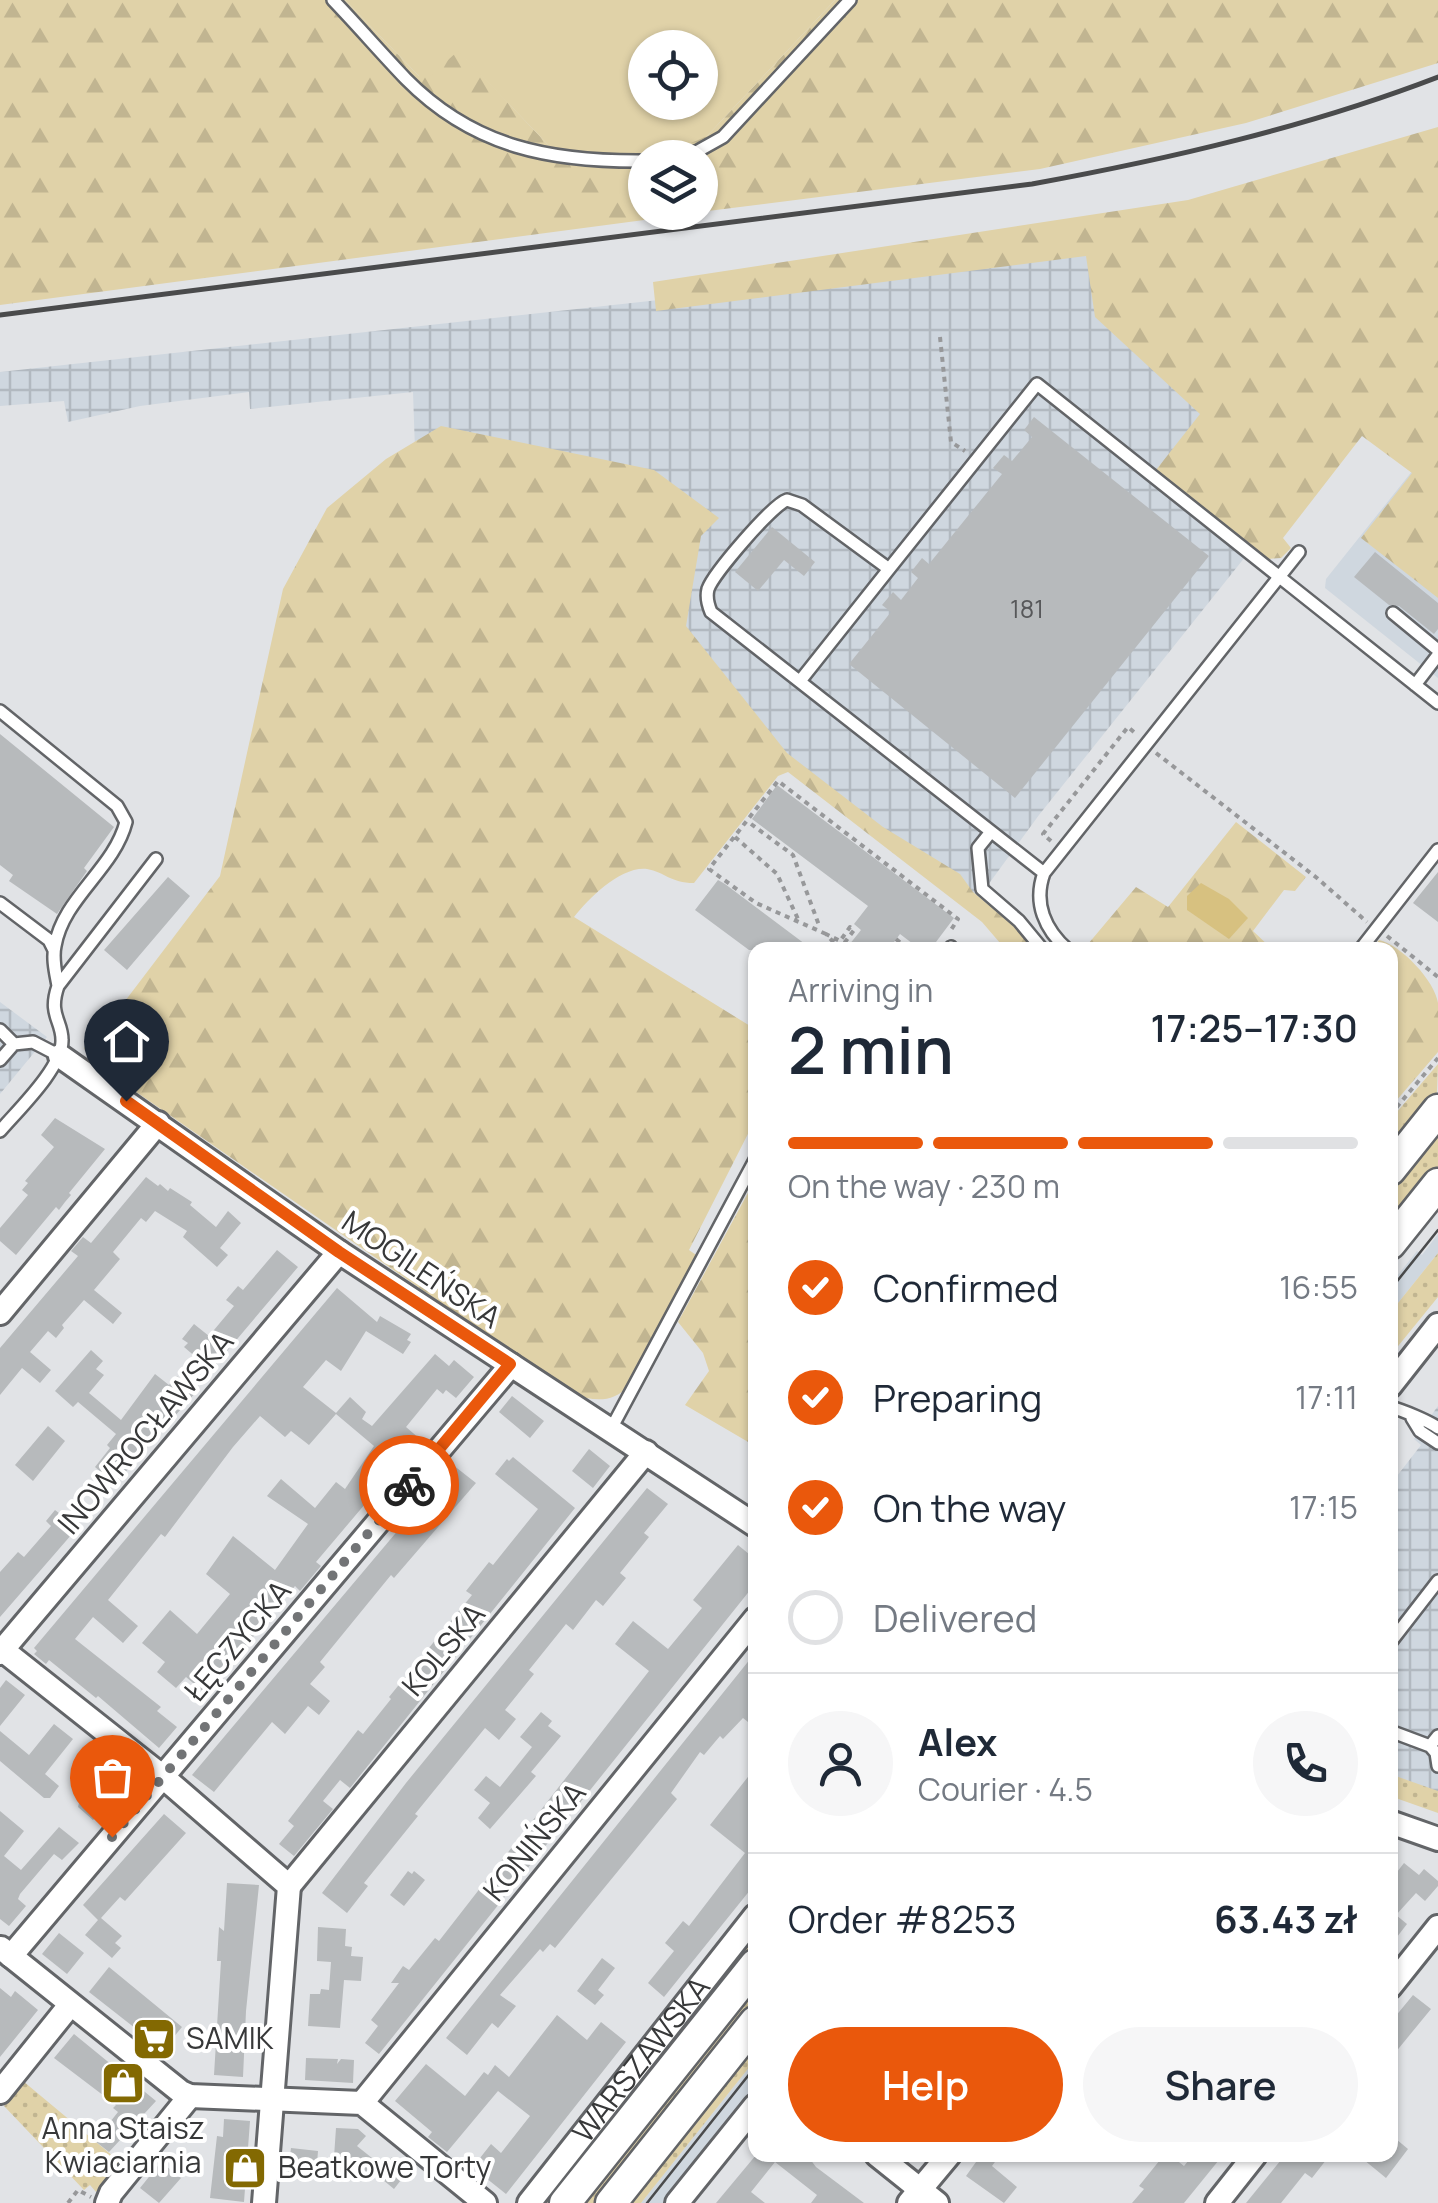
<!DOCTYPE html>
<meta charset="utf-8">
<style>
body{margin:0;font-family:Manrope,sans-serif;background:#f6f6f7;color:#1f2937;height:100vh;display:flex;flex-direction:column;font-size:38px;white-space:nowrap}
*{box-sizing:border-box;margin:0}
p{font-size:32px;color:#747a83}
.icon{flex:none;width:55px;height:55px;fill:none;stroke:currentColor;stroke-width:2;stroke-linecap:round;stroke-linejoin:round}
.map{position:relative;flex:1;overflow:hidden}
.drawer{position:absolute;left:748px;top:942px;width:650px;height:1220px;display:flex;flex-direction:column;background:#fff;border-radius:20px;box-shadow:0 2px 8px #0004}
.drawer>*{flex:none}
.controls{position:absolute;left:628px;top:30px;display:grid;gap:20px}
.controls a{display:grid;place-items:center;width:90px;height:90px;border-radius:50%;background:#fff;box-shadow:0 2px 8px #0004;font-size:50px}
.pin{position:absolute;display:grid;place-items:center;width:85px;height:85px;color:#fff;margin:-102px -42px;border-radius:50% 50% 50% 0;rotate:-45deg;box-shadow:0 0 10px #0007}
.pin .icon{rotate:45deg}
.courier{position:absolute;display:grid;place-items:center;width:100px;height:100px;margin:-50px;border:8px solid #ea580c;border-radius:50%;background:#fff;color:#222;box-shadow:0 2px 12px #0007}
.summary em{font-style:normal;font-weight:600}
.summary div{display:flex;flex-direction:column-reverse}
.summary{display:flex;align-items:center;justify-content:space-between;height:170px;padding:0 40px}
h1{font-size:65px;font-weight:600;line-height:75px}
.bar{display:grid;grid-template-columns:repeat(4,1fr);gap:15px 10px;align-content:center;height:120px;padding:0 40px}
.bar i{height:12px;border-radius:8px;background:#e0e1e3}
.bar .active{background:#ea580c}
.bar p{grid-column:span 4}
.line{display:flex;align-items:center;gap:25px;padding:0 40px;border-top:2px solid #e0e1e3}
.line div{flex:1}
.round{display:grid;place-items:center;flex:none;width:105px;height:105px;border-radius:52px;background:#f6f6f7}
ol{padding:0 40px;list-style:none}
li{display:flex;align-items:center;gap:30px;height:110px}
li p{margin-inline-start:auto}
li .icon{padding:10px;border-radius:50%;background:#ea580c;color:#fff;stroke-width:4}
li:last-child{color:#747a83}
li i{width:55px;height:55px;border:5px solid #e0e1e3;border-radius:50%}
.action{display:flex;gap:20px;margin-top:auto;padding:20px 40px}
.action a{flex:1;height:115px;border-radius:60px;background:#ea580c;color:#fff;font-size:40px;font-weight:600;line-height:115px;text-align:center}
.action a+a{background:#f6f6f7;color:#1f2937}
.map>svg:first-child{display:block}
</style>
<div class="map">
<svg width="1438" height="2203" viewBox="0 0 1438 2203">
<defs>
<pattern id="industrial-grid" width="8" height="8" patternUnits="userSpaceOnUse" patternTransform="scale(2.5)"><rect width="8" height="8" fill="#cfd7df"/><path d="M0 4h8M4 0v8" fill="none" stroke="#b2b9c0"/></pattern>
<pattern id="grass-dots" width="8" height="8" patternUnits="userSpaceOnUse" patternTransform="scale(2.5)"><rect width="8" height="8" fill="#e0d2a8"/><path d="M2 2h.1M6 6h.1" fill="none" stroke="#c1b591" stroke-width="1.8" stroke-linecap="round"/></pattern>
<pattern id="forest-firs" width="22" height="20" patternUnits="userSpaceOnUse" patternTransform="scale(2.5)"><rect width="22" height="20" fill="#e0d2a8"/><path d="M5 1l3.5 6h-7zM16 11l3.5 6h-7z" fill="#c1b591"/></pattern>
</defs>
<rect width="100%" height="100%" fill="#e1e3e6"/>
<path fill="#cfd7df" d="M1438,463V678L1325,588L1326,579L1417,465Z
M1438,1234V1253L1390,1313V1285L1417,1251L1422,1255Z
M755,2060V2090L747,2101L665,2203H641Z"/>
<path fill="url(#industrial-grid)" d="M1098,252L1317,467L1039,815L988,885L1051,950H1033L416,479L413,392L250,409L249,392L140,406L68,422L64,401L0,406V372Z
M0,1002L47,1037L0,1094Z
M1438,1406V1795L1390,1779V1485L1421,1445L1414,1439Z"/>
<path fill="url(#grass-dots)" d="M1438,1064L1437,1092L1390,1151V1120Z
M1438,1126V1168L1390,1228V1186Z
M1438,1253V1297L1390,1356V1313Z
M1390,1774L1438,1791V1813L1390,1796Z
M755,1930V1949L606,2136L547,2203H536Z
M755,1981V2007L598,2203H577Z
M755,2037V2060L641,2203H623Z
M23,2081L120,2162L96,2192L90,2185L84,2190L4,2106Z"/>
<path fill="url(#forest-firs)" d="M0,0H345L419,76L430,75L458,50L553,150L707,136L835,0H1438V63L1246,123L1040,169L700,212V158H645V212L697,213L0,305Z
M1438,127V598L1361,538L1412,473L1362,436L1283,538L1291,548L1281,558L1268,559L1156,470L1200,414L1095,317L1086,256L656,311L653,282L1188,200Z
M441,426L654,470L719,518L701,536L686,626L787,753L883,827L960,874L973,892L1016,928L1034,950H1006L982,922L788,772L778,776L694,883C670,883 665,872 647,869C621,866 589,898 574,917L755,1029V1120L689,1250L699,1257L628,1386C614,1403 594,1401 574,1395L90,1060L84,1048L100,1034L220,876L283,589L327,508L386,459Z
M1236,822L1306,877L1295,891L1284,890L1253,931L1273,950H1083L1136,887L1168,907Z
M1379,940C1401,945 1435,981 1438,1003C1438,1019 1438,1036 1438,1052L1390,1108V950H1371Z
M755,1180V1446L685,1405L709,1371L703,1353L678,1322Z"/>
<path fill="#e0d2a8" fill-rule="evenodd" d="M345,0H835L707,136C657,161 607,153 553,150L458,51L430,76H419ZM645,48H700V102H645Z"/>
<path fill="#d7c180" d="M1201,883L1229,899L1248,918L1229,939L1187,910V896Z"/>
<path fill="#b7babc" d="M1034,417L1209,556L1015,798L849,664L891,612L882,605L893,592L901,600L918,578L911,572L922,558L929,564L1002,474L993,468L1004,455L1012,461L1032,437L1024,430Z
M772,527L815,562L804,576L784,560L758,591L735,572Z
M1375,552L1438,603V629L1434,634L1399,606L1389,605L1354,577Z
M0,734L114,827L84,868L87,871L57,914L9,881L13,875L0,865Z
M777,785L954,918L930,950H921L900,934L888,950H845L861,930L854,924L868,906L752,819Z
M1438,872V922L1413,903Z
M168,877L190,896L127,970L104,950Z
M718,880L725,884L813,950H749L695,910Z
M55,1118L105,1149L69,1193L71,1195L65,1202L59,1210L56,1207L16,1255L0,1241V1228L28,1195L22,1190L28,1183L25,1181L54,1147L41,1135Z
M146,1177L158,1186L160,1184L168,1191L170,1188L192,1202L190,1205L216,1227L228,1211L241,1223L220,1248L228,1255L217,1267L183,1237L187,1231L155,1211L146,1222L141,1218L113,1252L120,1259L94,1290L122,1313L113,1324L84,1300L62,1325L64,1328L56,1338L48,1331L30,1352L51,1370L40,1383L22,1368L0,1395V1348L78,1256L71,1251L83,1237L91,1243Z
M277,1250L298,1267L211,1370L184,1347L188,1343L182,1339L194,1324L209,1336L234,1306L226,1300L238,1286L243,1290Z
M337,1288L377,1322L380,1316L411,1334L407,1340L411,1342L403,1354L366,1331L341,1371L326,1360L303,1387L336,1413L350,1397L366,1412L362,1419L372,1426L435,1354L449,1366L454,1360L474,1377L456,1398L446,1390L443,1394L437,1389L406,1427L420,1439L316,1562L321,1566L300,1591L295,1586L206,1694L186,1677L176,1688L157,1672L165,1662L142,1643L170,1610L197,1634L230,1594L206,1574L233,1536L275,1570L308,1524L267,1496L281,1479L315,1508L336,1482L345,1489L374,1446L336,1414L309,1445L291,1431L285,1437L260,1416L233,1447L165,1537L161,1534L108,1600L138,1626L123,1643L93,1617L75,1639L161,1707L157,1711L177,1727L159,1748L98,1696L96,1698L49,1660L46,1664L34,1654L37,1651L34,1648Z
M91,1350L103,1361L96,1369L104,1375L89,1393L121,1420L155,1374L169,1385L177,1376L196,1392L115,1484L95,1467L110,1448L107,1445L116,1434L78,1402L73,1407L55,1391Z
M512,1396L544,1421L530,1438L499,1412Z
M48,1426L65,1441L33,1481L15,1465Z
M589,1449L610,1466L593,1488L572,1471Z
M513,1457L575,1508L350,1788L340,1780L323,1801L333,1809L294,1856L279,1844L294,1826L288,1821L358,1730L363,1734L391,1699L389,1697L472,1595L466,1591L489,1562L493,1565L538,1509L495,1474L507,1459L509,1461Z
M453,1465L476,1483L394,1578L391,1575L320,1662L325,1667L310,1684L330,1701L319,1715L308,1706L285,1734L272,1722L214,1792L192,1775Z
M647,1488L668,1504L644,1533L649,1537L620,1573L626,1578L603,1606L596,1600L573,1630L566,1624L529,1670L534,1674L505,1710L516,1719L499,1740L485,1728L415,1814L418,1816L364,1883L368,1886L347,1913L322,1893L406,1783Z
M55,1510L73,1524L68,1531L72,1534L0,1617V1572L18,1552L24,1557L51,1526L46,1521Z
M738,1545L755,1559V1584L379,2054L365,2043L378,2026L371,2020L399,1983H391L403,1966L409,1970L435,1938L439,1941L649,1671L615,1644L633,1621L668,1649L702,1608L693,1600Z
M755,1653V1712L748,1722L743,1718L723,1739L720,1736L704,1755L700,1752L671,1793L677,1799L555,1948L550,1944L543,1952L540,1949L500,1995L516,2006L498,2028L492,2023L467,2055L446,2038Z
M6,1680L25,1695L0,1726V1688Z
M541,1712L552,1721L548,1726L561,1736L531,1772L536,1776L490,1829L478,1818L490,1803L474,1790L486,1776L500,1787L532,1747L520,1737Z
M54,1724L73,1739L45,1774L59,1786L50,1798H44L0,1761V1731L29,1755Z
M755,1768V1884L664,1997L648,1983L674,1951L665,1943L683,1921L689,1926L745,1853L710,1825Z
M109,1769L121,1778L117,1782L123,1787L104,1813L102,1811L93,1820L78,1807L79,1803Z
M0,1811L24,1831L4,1856L21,1870L59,1827L79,1843L62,1860L54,1854L20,1894L18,1899L26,1906L9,1926L0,1919Z
M164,1814L186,1833L125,1901L120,1897L101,1918L122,1936L115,1943L121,1948L112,1958L85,1935L98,1920L83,1905Z
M1404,1863L1419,1875L1424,1869L1438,1881V1886L1425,1901L1416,1893L1396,1915L1407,1924L1390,1946V1881Z
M408,1871L412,1874L414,1871L425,1880L404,1906L390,1895Z
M227,1883L259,1885L246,2011L243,2077L214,2075L221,1961H217L219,1927L224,1931Z
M318,1927L346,1929L345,1946L352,1947L351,1956L363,1957L361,1981L344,1980L340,2028L308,2026L310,1994H320L321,1989L329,1990L331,1962L317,1961Z
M59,1933L84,1953L67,1974L42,1954Z
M602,1958L615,1968L598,1990L604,1995L595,2005L577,1991Z
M109,1967L182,2027L163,2050L89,1992Z
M0,1988L11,1997L15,1991L38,2010L0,2057Z
M1413,1995L1431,2009L1390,2059V2023Z
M557,2015L587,2040L601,2022L626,2042L506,2194L481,2174L489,2164L480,2158L491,2144L501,2153L530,2116L498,2091L447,2152L428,2137L432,2132L395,2101L426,2064L465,2096L484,2072L488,2075L495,2065L509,2077Z
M74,2034L156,2101L109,2152L95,2141L118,2112L113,2108L116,2105L54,2058Z
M306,2058L338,2059L337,2064L341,2059L354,2060L353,2083L305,2080Z
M224,2119L250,2121L244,2202L210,2198L217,2136L223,2137Z
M336,2128L358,2129L366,2136L357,2146L377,2162L368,2173L349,2158L334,2157Z
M1390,2134L1408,2149L1386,2178L1358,2155H1390Z
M291,2148L318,2151L316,2176L288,2173Z
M756,2155H807L816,2167L864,2203H811L817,2195L775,2162L751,2192L765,2203H716Z
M981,2155H1000L992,2166L1017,2187L1004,2203L966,2176Z
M1164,2155H1170L1184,2166L1193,2155H1223L1184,2203H1132L1144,2189L1139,2186Z
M1285,2155H1330L1312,2178L1305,2173L1281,2203H1246Z
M392,2157L408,2171L394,2189L377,2175Z
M161,2162L181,2178L159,2203L140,2188Z"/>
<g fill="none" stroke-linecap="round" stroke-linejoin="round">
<g stroke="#636568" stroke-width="16">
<path id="service" d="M333,0C358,26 381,53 406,79C474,148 552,162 645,161
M676,158L698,151L723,137L850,0
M889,569L1037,384L1438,703
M1393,613L1438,650
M800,681L889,569L802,505L787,500C772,505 714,573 708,589C706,597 708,605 711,612L1044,873
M1415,685L1438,655
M0,711L117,806L126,822C114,869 63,898 55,946C52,959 56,974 58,986
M990,833L978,848L982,889L1019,921L1043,950
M0,903L49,940L54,950
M949,950L951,947
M1068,950C1045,930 1033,903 1044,873L1299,552
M1360,950L1438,850
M0,1030L14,1044
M0,1060L14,1044L33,1042L60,1056
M0,1131C18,1110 63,1067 62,1040C62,1020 48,1015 58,986L156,859
M1390,1407C1402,1410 1429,1421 1438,1428
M1412,1418L1420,1431L1438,1443
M611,1429L755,1160
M1390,1643L1438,1581
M1390,1731L1430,1746L1438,1736
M1430,1746L1436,1753L1438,1766"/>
</g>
<g stroke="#636568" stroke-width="28">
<g id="minor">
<path d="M60,1056L339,1252L755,1525"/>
<path d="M0,1313L158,1123"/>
<path d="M1390,1386L1438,1325"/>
<path d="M0,1648L163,1777L289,1886L264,2203"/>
<path d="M0,1653L339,1252"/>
<path d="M1390,1822L1438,1839"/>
<path d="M289,1886L646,1452"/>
<path d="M1,1948L181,2092L190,2096L362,2103L485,2203"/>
<path d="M11,1956L511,1365"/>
<path d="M1390,1987L1438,1927"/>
<path d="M0,2092L70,2005"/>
<path d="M362,2103L755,1619"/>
<path d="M877,2155L937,2203"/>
<path d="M107,2203L111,2193L190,2096"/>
<path id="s1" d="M529,2203L755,1916"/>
<path d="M677,2203L755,2106"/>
<path d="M909,2203L949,2155"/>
<path d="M1217,2203L1255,2155"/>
</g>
</g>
<g stroke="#636568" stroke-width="35">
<path id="secondary" d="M1390,1170L1438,1110
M1390,1244L1438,1184
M565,2203L755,1965
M611,2203L755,2022"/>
</g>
<path stroke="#97989a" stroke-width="4" stroke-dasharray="5 5" stroke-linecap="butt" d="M940,337L951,442L965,451
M1156,753L1317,878L1367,922
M751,824L793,855L820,928
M735,837L777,874L798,919
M1051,841L1043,834L1128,727L1135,733
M826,934L756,903L709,869L778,781L958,919L949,933
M1387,936L1438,977
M896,939L902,944L901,950
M832,950L836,945L826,934L840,941L850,927L854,930L839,950
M1390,1115L1438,1058
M68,2203L78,2190L91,2197"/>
<use href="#service" stroke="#fff" stroke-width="11"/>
<use href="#minor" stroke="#fff" stroke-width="22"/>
<use href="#secondary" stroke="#fff" stroke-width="30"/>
<path stroke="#4a4b4c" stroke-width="2.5" d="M1390,1290L1438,1230
M647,2203L755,2067"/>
<path stroke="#4a4b4c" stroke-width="5" d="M0,315L1032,184C1169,159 1308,127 1438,77"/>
</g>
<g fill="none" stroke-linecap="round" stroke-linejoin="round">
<path stroke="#727476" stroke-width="10" stroke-dasharray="0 18" d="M112,1837L409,1485"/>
<path stroke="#ea580c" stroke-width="12" d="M126,1101L339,1252L510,1364L409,1485"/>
</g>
<defs>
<g id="supermarket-square" transform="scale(2.25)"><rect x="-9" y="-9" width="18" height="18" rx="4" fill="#836902" stroke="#fff"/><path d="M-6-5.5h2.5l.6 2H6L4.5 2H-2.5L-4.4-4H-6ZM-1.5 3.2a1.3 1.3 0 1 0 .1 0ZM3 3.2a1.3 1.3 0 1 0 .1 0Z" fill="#fff"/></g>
<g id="shop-square" transform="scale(2.25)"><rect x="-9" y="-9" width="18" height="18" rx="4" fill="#836902" stroke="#fff"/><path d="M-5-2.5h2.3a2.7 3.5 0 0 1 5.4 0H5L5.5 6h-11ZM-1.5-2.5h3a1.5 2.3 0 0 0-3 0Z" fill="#fff"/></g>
</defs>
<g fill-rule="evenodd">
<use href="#supermarket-square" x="154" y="2039"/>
<use href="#shop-square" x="123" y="2083"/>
<use href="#shop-square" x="245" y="2168"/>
</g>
<g text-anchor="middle" stroke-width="8" stroke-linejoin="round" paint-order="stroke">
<g font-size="25" fill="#57585a">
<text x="1027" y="618">181</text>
</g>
<g font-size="30" fill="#373839" stroke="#fff">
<text transform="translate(421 1270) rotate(34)" y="10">MOGILEŃSKA</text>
<text transform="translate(146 1433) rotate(-50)" y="10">INOWROCŁAWSKA</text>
<text transform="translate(238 1641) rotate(-50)" y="10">ŁĘCZYCKA</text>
<text transform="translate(444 1650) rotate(-50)" y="10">KOLSKA</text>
<text transform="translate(535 1842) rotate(-51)" y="10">KONIŃSKA</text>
<text dy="10" stroke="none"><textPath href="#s1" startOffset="182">WARSZAWSKA</textPath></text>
</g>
<g font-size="30" fill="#373839" stroke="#fff" text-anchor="start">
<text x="186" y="2049">SAMIK</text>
<text x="123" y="2139" text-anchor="middle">Anna Staisz<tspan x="123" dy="34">Kwiaciarnia</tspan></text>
<text x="278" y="2178">Beatkowe Torty</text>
</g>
</g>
</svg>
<div class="controls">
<a><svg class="icon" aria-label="locate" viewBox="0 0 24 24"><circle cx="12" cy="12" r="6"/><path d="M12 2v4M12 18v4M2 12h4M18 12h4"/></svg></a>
<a><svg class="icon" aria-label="layers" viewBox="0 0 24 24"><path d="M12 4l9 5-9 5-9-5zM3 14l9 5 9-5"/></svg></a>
</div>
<div class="pin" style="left:112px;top:1837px;background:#ea580c"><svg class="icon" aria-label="bag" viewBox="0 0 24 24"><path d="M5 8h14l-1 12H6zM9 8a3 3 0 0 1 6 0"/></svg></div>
<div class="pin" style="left:126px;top:1101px;background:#1f2937"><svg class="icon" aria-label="home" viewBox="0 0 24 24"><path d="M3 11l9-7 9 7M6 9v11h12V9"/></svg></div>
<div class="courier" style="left:409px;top:1485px"><svg class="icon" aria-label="bike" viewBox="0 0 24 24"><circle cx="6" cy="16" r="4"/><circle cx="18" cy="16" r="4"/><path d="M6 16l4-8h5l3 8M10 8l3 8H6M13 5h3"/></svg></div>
<section class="drawer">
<div class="summary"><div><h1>2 min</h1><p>Arriving in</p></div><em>17:25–17:30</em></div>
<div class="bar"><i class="active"></i><i class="active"></i><i class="active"></i><i></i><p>On the way · 230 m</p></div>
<ol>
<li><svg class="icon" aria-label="check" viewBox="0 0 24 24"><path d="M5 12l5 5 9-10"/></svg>Confirmed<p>16:55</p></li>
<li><svg class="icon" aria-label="check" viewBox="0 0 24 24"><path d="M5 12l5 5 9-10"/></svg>Preparing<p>17:11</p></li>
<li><svg class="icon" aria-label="check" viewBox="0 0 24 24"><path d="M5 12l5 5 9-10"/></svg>On the way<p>17:15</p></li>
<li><i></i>Delivered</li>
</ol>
<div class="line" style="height:180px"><a class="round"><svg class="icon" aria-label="person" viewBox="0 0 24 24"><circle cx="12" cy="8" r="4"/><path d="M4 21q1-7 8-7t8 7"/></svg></a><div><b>Alex</b><p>Courier · 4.5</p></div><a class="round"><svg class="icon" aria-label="phone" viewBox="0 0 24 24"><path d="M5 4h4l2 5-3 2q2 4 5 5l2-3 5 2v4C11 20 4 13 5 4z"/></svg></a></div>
<div class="line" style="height:130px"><div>Order #8253</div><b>63.43 zł</b></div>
<div class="action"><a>Help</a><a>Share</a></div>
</section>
</div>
